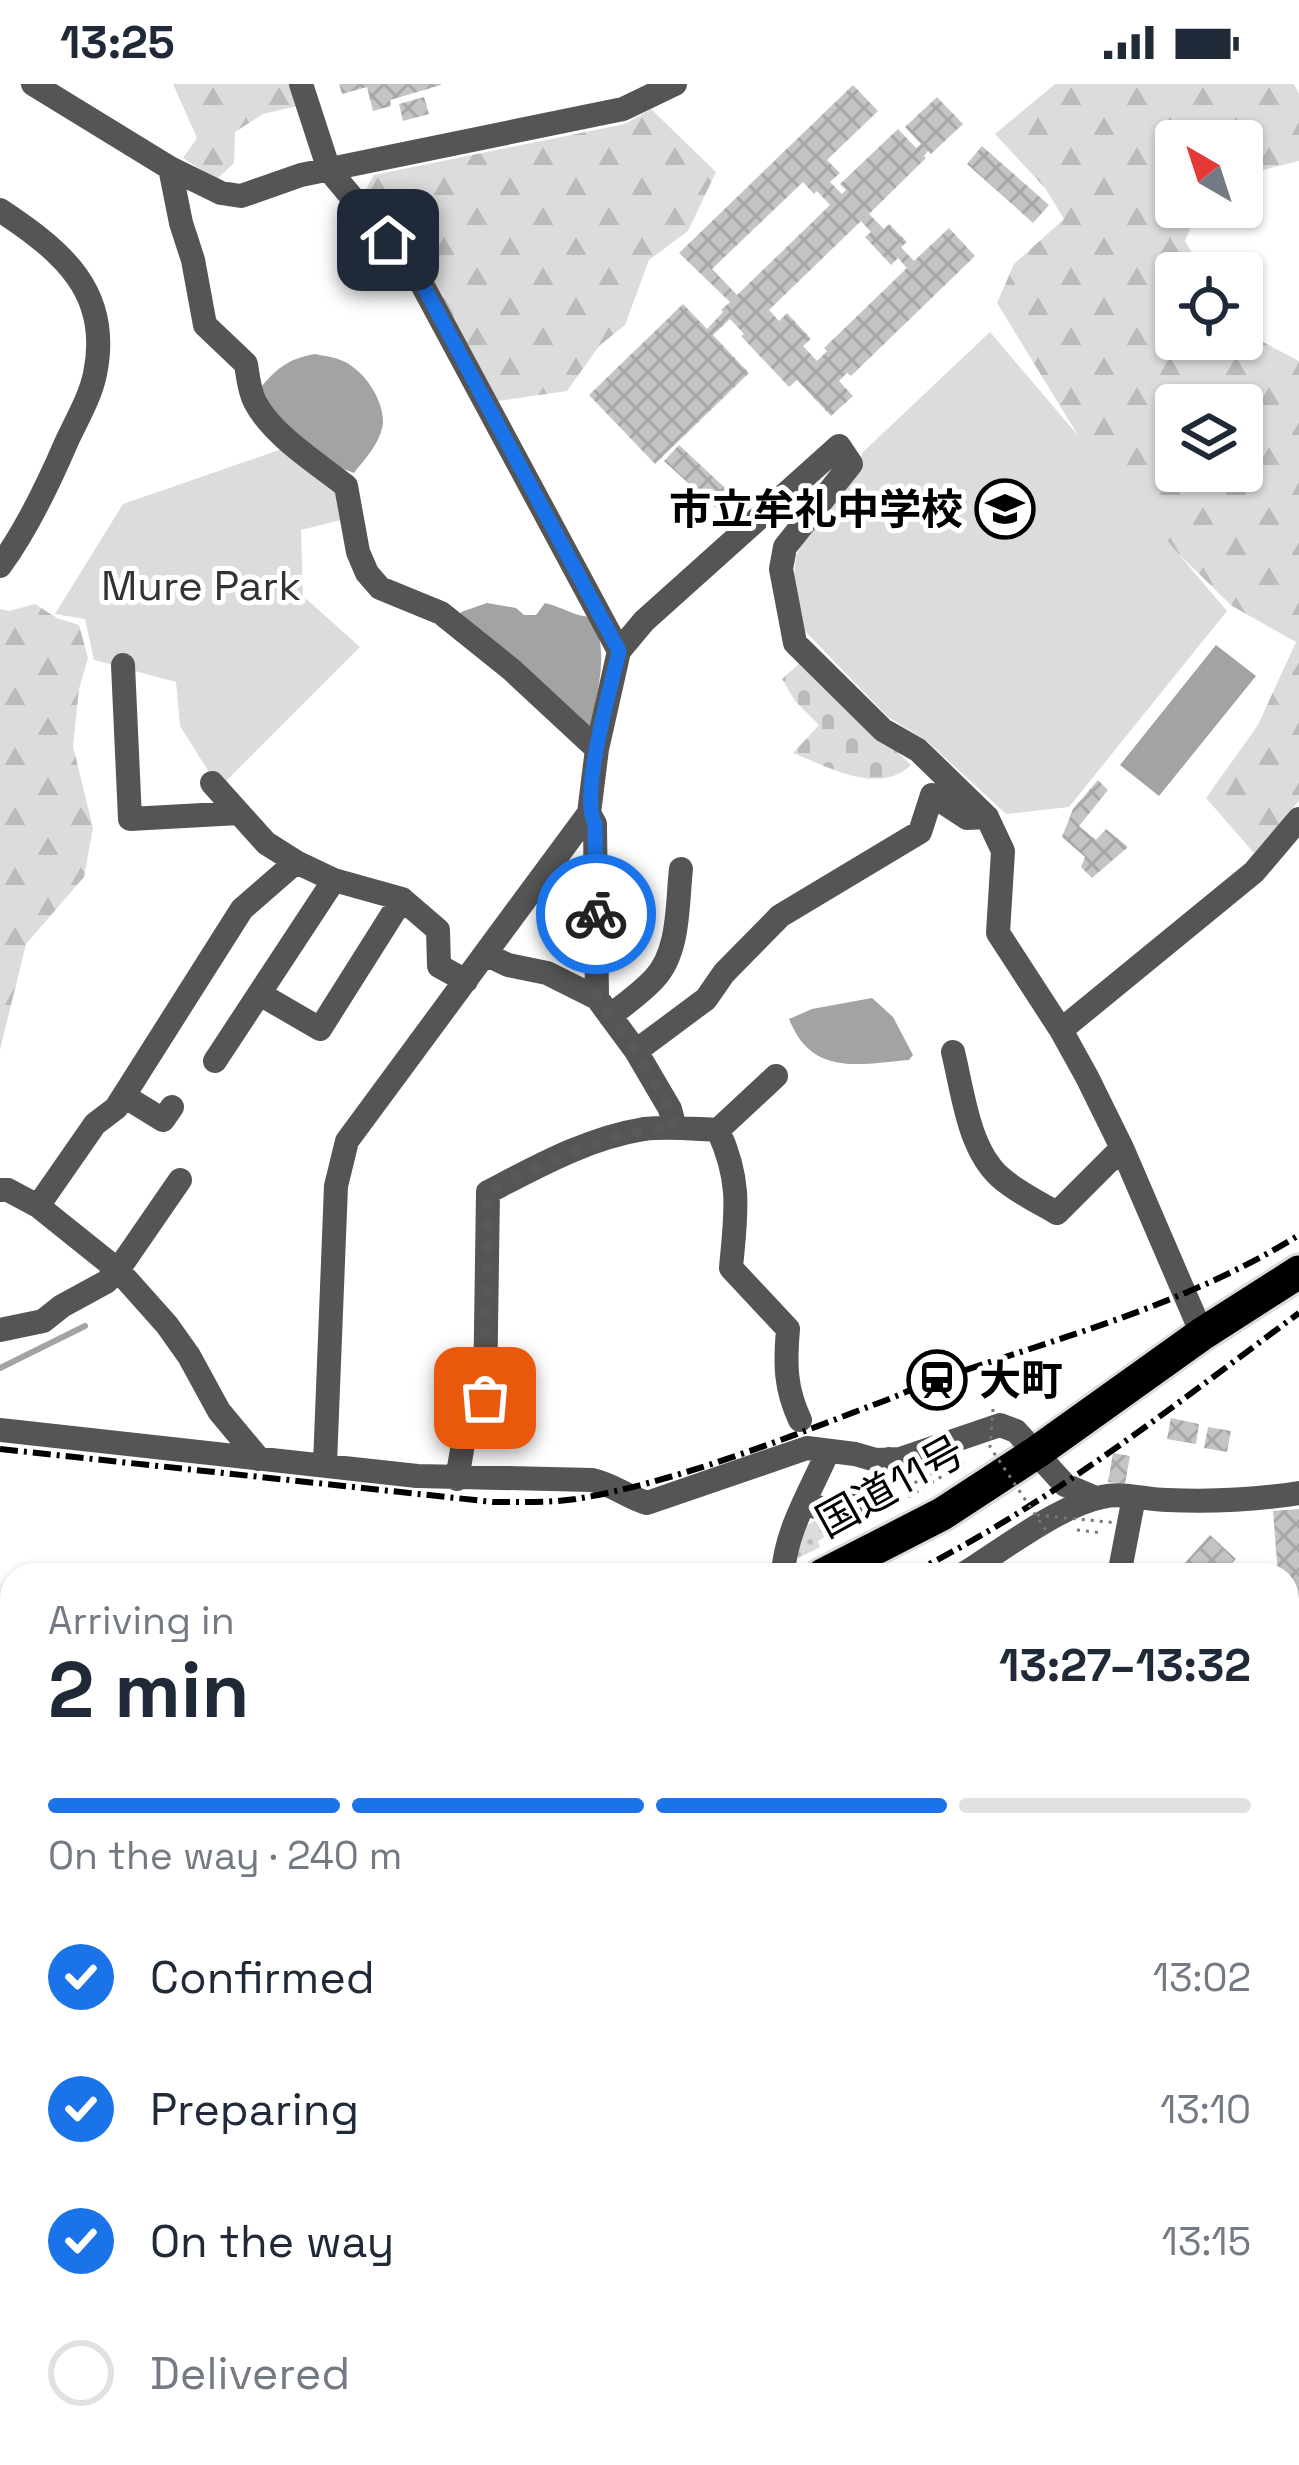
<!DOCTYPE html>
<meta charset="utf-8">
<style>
body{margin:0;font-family:"Space Grotesk","Noto Sans JP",sans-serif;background:#f6f6f7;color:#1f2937;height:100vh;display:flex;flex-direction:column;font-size:45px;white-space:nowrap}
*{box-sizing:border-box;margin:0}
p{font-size:39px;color:#747a83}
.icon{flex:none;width:66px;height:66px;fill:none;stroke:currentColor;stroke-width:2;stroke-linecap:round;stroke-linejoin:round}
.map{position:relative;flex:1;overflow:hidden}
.drawer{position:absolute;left:0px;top:1479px;width:1299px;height:903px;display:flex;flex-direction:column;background:#fff;border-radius:36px 36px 0 0;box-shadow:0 3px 9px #0004}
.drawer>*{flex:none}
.needle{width:78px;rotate:321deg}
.buttons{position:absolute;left:1155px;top:36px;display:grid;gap:24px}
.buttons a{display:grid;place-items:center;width:108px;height:108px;border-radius:12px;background:#fff;box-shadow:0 3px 9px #0004;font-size:60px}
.pin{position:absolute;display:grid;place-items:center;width:102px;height:102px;color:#fff;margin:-51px;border-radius:24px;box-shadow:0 6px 18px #0006}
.courier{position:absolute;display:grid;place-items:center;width:120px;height:120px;margin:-60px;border:9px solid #1a73e8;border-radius:50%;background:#fff;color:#222;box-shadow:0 3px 15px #0007}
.summary em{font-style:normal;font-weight:800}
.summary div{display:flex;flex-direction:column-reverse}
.summary{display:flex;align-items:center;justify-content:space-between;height:204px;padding:0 48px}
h1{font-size:78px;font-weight:800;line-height:90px}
.bar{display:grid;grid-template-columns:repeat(4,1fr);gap:18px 12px;align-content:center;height:144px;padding:0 48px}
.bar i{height:15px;border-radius:9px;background:#e0e1e3}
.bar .active{background:#1a73e8}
.bar p{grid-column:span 4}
ol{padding:0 48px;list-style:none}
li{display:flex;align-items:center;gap:36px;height:132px}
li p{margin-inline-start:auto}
li .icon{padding:12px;border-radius:50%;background:#1a73e8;color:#fff;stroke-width:4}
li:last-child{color:#747a83}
li i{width:66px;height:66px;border:6px solid #e0e1e3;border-radius:50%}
.status{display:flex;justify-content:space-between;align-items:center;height:84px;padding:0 60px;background:#fff;direction:ltr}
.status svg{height:33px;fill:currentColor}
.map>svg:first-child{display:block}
</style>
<div class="status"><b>13:25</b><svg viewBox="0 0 49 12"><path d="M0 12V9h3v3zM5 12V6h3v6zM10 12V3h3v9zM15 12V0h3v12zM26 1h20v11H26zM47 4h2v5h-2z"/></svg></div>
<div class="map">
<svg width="1299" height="2381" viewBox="0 0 1299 2381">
<defs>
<pattern id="grass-dots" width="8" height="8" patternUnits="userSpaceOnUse" patternTransform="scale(3)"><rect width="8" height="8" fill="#dcdcdc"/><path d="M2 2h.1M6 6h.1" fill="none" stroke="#bbb" stroke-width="1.8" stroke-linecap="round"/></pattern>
<pattern id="forest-firs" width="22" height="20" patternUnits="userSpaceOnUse" patternTransform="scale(3)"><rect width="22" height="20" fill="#dcdcdc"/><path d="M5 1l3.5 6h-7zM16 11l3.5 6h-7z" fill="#bbb"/></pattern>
<pattern id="cemetery-stones" width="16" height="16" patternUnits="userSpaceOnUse" patternTransform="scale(3)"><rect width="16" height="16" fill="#dcdcdc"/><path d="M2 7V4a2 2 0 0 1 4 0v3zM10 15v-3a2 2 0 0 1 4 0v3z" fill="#bbb"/></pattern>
<pattern id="building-cross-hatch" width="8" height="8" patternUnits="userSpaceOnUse" patternTransform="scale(3)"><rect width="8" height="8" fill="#c4c4c4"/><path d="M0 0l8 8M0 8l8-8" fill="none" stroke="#a7a7a7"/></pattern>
</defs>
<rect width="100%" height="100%" fill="#fff"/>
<path fill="url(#grass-dots)" d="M816,1436L832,1439L837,1446L818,1457L820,1463L793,1477L804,1443Z"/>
<path fill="url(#forest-firs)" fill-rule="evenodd" d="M173,0H292L298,22L263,30L235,48L234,79L216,96L183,74L197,54Z
M1055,0H1294L1299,10V77L1242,91V57H1176V123H1198L1185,157L1204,189H1176V255H1242V247L1299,277V717L1254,769L1206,714L1258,641L1296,558L1232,522L1109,402L997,219L1014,180L1064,135L1045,104L995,50ZM1176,321H1242V387H1176Z
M651,25L716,88L688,147L649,176L625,241L599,262L567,307L497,317L363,110L374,91L625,40Z
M35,520L57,534L79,541L88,574L79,605L73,662L93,744L84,793L26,860L0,966V525L9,527Z"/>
<path fill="url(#cemetery-stones)" d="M802,577L911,681C879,712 828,683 793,669L819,641L795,617L782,595Z"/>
<path fill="#dcdcdc" d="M990,248L1227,527L1069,723L1006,730L927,657L888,633L804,546L793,504L796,471L807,451L851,399L863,368Z
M288,363L340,406L341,436L301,446L303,512L360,563L219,704L180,642L176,598L94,576L85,535L55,530L123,420Z"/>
<path fill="#a3a3a3" d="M315,270C324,272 335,273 343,277C364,286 384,316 383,339C381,358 365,375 354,389L333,381L263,320L257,308C275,286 286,275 315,270Z
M487,519L516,524L524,531H536L545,519C563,523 575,533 593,533C609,571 598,602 591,641L586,643L460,539L461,528Z
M1216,561L1256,592L1159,712L1120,681Z
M872,914L893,933L913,971L909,976C859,980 812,993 789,935L812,925Z"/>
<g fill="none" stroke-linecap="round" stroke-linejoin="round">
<path stroke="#a3a3a3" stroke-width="6" d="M0,1284L85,1242
M0,1543L12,1552
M0,1597L12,1589"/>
</g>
<path fill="url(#building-cross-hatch)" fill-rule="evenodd" d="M339,0H441V1L390,16L391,22L373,27L367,3L342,10Z
M853,1L878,27L827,76L840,89L830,98L842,110L846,106L840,100L898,45L916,64L921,60L905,43L937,13L963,40L931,70L928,67L924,72L926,74L869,130L884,145L889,140L907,158L901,163L914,177L949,144L975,172L851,292L847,289L839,297L853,312L831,332L797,296L789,303L741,252L744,250L730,235L713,251L749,289L655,380L589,311L683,220L707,245L723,228L721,226L730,218L679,169ZM803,98L814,110L817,107L830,121L737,211L712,185ZM861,137L871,148L865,153L891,181L898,174L907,184L824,264L827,267L817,277L803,262L811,255L787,229L779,237L769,226Z
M424,13L429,30L403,37L399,20Z
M982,62L1049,121L1033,139L967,80Z
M679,361L737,415L722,430L664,377Z
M1098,696L1108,706L1079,742L1096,756L1106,745L1128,763L1092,794L1081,783L1085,773L1062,753L1073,725Z
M1171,1334L1199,1340L1196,1360L1167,1355Z
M1208,1343L1231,1347L1227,1368L1204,1364Z
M1113,1369L1130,1372L1125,1400L1108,1398Z
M1299,1425V1520L1287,1521V1491H1278L1273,1427Z
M1210,1451L1236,1475L1221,1491H1174Z
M0,1683L12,1684V1712L0,1711Z
M0,1719L12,1720L7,1755L0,1754Z"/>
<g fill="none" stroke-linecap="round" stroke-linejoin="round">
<g stroke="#dbdbdb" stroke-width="39">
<path id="highway" d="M823,1491L942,1430L1037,1368L1202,1250L1299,1188
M0,1625H12"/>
</g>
<path stroke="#777" stroke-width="3" stroke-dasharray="3 6" stroke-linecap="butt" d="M909,1410L905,1404L933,1389
M885,1427L964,1379
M1077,1446L1103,1449
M905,2370L925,2381
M845,2381L851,2370"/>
<path stroke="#555" stroke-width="24" d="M33,0L170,84L221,109L241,112L301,91L623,25L675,0
M301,0L329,86L417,191L619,567
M170,84L181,139L193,176L205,241L246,280C248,293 249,306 255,318C272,351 317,379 346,402L358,468L367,489L380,504L441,529L512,586L597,665
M0,126C62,167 112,208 95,290C90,314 76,337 66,359C48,401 27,445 0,482
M123,581L130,735L239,729
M212,699L266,759L296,778L334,796L402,815L438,846L439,882L466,897
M589,729L595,740L597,914
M485,870L508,881L547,889L597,914L636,967L670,1025L675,1044
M260,910L320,945L402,815
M610,932C625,920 641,909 654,895C680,868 677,819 681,785
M1061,946L1254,788L1299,735
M636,967L706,915L724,889L780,832L920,748L932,711L967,734L987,733
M953,968C963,1008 968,1064 1000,1093C1017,1108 1038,1118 1057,1129L1122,1064
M215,977L334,796
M124,1012L163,1036L172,1023
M718,1046C742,1099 736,1128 731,1184L788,1245C785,1280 785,1304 800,1336
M0,1106H8L38,1122L118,1186L167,1241L189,1272L219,1327L259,1375
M38,1122L95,1040L116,1024L242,825L296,778
M0,1246L43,1237L62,1222L106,1198L118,1186L180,1096
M0,1346L417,1392L592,1396C612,1400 627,1413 647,1419L807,1364L855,1370L876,1376L900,1375L1000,1341L1016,1347L1065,1401L1096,1414
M325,1380L336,1102L347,1057L589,729L597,665L619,567L644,537L839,362L851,380L785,463L781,485L795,559L883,646L918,666L987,733L1003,767L998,849L1061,946L1087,993L1122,1064L1202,1250
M457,1395L463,1360L485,1314L488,1108C538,1082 588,1054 644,1045C668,1042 694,1045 718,1046L776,992
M805,1420C847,1433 855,1419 885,1395L890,1388L889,1375
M783,1491C785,1447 811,1407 828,1367
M962,1491C1001,1467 1058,1422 1102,1413C1123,1408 1146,1416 1167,1416C1212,1418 1255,1416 1299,1409
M1119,1491L1134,1413
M1287,1764H1299
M0,1893L12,1895
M1287,2115L1299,2116
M333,2370L358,2381
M1033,2371L1065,2377L1070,2381
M496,2375L531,2381
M966,2381L969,2370"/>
<use href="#highway" stroke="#000" stroke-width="33"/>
<path stroke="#000" stroke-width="6" stroke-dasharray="18 6 3 6" stroke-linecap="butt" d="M0,1365L493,1418C520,1418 549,1419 576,1415C672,1399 782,1356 873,1321C896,1313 918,1302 942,1294C1062,1253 1190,1219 1299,1151
M908,1491C1050,1420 1172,1323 1299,1229
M0,1661L12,1660"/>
<path stroke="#777" stroke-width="3" stroke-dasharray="3 6" stroke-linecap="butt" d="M993,1325L990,1363L1047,1448
M1037,1431L1118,1439"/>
</g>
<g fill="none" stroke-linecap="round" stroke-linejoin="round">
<path stroke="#595959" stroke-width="12" stroke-dasharray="0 21.6" d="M485,1314L488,1108C549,1077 606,1047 675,1044L670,1025L636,967L597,914L596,830"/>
<path stroke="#1a73e8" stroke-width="15" d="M388,156L417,190L619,567C611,603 579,712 595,740L596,830"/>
</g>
<defs>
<g id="school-ring" transform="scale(3)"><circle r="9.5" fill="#fff" stroke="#000" stroke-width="1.5"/><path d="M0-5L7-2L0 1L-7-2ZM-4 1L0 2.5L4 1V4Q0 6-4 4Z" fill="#000"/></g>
<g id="station-ring" transform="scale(3)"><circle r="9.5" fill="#fff" stroke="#000" stroke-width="1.5"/><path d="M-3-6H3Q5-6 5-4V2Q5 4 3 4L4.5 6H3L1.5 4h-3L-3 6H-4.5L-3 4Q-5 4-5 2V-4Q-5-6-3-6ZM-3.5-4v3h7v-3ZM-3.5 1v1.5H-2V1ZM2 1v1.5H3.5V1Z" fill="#000"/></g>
</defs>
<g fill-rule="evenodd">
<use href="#school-ring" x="1005" y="425"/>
<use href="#station-ring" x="937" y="1296"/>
</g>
<g text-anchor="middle" stroke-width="10" stroke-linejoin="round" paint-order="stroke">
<g font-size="42" font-weight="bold" fill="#000" stroke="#fff" text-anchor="end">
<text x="963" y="440">市立牟礼中学校</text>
<text x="979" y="1311" text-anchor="start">大町</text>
</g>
<g font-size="42" fill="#333" stroke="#fff">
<text x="201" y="516">Mure Park</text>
</g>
<g font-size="42" fill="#000" stroke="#fff">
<text transform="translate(890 1402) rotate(-29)" y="15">国道11号</text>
</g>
</g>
</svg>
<div class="buttons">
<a><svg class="needle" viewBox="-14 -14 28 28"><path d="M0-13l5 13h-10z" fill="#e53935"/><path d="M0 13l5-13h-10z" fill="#747a83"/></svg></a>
<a><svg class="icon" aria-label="locate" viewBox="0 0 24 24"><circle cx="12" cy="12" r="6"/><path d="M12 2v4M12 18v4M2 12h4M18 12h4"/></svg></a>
<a><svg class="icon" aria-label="layers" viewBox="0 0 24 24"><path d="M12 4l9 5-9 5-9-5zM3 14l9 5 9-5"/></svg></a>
</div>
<div class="pin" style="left:485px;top:1314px;background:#ea580c"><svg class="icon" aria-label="bag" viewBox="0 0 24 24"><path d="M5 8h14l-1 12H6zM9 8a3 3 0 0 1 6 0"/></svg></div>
<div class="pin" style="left:388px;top:156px;background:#1f2937"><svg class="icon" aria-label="home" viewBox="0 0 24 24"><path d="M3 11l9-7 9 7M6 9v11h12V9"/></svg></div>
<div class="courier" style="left:596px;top:830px"><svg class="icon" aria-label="bike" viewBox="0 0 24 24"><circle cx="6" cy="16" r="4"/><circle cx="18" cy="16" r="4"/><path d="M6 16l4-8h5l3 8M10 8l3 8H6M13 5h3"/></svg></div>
<section class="drawer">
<div class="summary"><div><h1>2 min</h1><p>Arriving in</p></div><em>13:27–13:32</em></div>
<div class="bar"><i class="active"></i><i class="active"></i><i class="active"></i><i></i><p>On the way · 240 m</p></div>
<ol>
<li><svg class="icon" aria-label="check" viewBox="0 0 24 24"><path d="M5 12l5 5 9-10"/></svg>Confirmed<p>13:02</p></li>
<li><svg class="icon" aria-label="check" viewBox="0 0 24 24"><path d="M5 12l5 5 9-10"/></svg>Preparing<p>13:10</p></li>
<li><svg class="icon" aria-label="check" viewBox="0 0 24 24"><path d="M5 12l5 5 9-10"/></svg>On the way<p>13:15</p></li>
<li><i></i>Delivered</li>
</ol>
</section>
</div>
